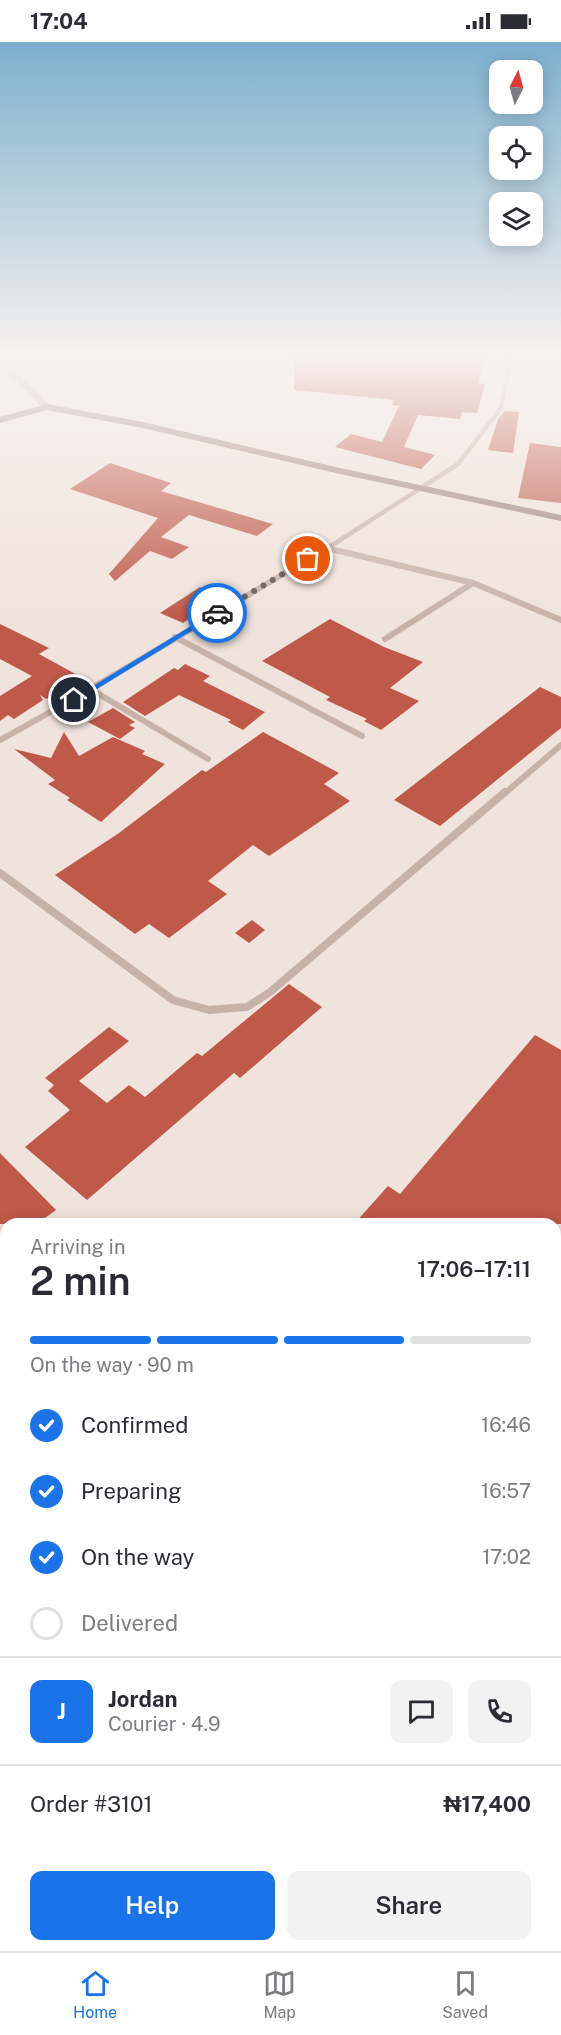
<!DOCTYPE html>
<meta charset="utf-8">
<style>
body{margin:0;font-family:"Public Sans",sans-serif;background:#f2f2f3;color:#2b2b33;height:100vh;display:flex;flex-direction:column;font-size:22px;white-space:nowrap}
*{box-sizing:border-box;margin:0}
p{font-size:20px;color:#7c7c81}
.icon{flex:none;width:33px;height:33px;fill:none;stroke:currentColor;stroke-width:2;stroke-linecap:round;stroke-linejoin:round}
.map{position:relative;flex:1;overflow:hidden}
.sheet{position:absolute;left:0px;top:1176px;width:561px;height:734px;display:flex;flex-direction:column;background:#fff;border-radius:18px 18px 0 0;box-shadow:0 3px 15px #0003}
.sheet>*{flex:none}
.needle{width:39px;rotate:6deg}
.buttons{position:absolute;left:489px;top:18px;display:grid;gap:12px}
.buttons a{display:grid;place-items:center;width:54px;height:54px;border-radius:12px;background:#fff;box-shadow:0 3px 15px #0003;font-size:30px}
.pin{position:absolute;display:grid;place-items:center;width:51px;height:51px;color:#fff;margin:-26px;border:3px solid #fff;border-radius:50%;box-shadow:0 2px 6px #0007}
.courier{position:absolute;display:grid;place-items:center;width:60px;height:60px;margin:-30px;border:4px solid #1a73e8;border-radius:50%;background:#fff;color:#222;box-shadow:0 2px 8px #0007}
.headline em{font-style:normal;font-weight:600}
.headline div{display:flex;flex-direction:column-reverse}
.headline{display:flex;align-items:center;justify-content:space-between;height:102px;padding:0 30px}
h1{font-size:39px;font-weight:600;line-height:45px}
.bar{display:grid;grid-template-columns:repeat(4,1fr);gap:9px 6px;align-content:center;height:72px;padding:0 30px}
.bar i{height:8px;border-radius:4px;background:#e1e1e2}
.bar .current{background:#1a73e8}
.bar p{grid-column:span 4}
.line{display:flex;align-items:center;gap:15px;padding:0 30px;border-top:2px solid #e1e1e2}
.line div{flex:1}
.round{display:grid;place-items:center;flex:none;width:63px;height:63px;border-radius:12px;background:#f2f2f3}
ol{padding:0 30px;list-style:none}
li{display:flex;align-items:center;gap:18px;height:66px}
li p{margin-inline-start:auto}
li .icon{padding:6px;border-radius:50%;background:#1a73e8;color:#fff;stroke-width:4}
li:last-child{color:#7c7c81}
li i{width:33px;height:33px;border:3px solid #e1e1e2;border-radius:50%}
.cta{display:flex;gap:12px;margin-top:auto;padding:12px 30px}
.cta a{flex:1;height:69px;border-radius:12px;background:#1a73e8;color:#fff;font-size:24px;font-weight:600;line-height:69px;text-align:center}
.cta a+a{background:#f2f2f3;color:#2b2b33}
.status{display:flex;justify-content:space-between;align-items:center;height:42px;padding:0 30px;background:#fff;direction:ltr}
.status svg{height:16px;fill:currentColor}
.menu{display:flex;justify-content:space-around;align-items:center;height:84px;border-top:2px solid #e1e1e2;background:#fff;font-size:16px;color:#7c7c81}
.menu a{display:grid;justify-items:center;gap:3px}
.menu .current{color:#1a73e8}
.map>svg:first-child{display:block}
</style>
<div class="status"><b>17:04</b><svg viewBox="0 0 49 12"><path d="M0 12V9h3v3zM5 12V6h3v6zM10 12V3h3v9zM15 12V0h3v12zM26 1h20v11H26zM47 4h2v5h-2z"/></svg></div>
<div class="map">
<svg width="561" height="1909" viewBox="0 0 561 1909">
<rect width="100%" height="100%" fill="#f0e3db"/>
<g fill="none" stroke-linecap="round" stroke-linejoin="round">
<path stroke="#7baba8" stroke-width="8" d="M0,1331L6,1344"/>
</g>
<path fill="#bf594a" d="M295,313H486L478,341L485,342L477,371L462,370L460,377L418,373L404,405L435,413L421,427L335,405L351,392L382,400L399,364L392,363L394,358L294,348Z
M505,369L519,370L513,411L488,408L498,377Z
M530,401L561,405V461L518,456Z
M110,421L171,441L161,449L273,482L257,494L189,473L161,495L189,505L172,517L150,509L115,539L109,532L158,476L70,447Z
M200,545L222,555L183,581L160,571Z
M330,577L384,605L423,620L390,646L419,659L381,688L364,679L367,677L326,658L330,655L262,619Z
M0,582L49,606L39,612L81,635L46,657L40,653L43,658L14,677L8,673L0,679V654L32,634L0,617Z
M185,622L210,634L203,639L265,670L243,688L228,680L231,678L179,653L145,674L123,660L174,626L178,628Z
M540,645L561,655V686L440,784L394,758Z
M113,666L135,680L129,683L135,686L120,697L88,680Z
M64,690L79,714L113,695L145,709L142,712L165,722L101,780L67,758L70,756L48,742L55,738L14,707L51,716Z
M263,690L339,731L324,742L350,759L269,814L253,803L208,839L227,852L169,896L149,882L135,892L55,833L119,791L202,728L206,730Z
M252,878L265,888L249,901L235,891Z
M289,942L322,965L240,1036L234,1031L87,1158L25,1105L70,1068L48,1049L54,1043L45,1036L109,985L129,999L79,1039L107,1061L129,1043L145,1055L197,1011L202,1014Z
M535,993L561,1008V1182H354L388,1144L400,1152Z
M0,1111L56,1168L37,1182H0Z"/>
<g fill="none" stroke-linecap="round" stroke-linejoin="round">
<path stroke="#c7b2a7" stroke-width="4.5" d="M327,506L338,509
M323,509L458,422L501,366L511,313"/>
<path stroke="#c7b2a7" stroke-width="6" d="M331,507L473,541L561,578
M175,595L362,694
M385,597L473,541
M92,648L208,717
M0,698C110,638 217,571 325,507
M504,752L561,703"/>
<path stroke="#c7b2a7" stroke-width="8" d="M0,831L173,958L209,968L247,965L270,950L505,750"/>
<path fill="#c7b2a7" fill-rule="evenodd" d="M0,322L23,336L50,363V367H44L17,340L0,329Z
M555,1429H561V1449H555Z
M555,1623H561V1645H555Z"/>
<path fill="#9b8179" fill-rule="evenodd" d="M47,362L143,380L340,426L561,473V479L340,432L143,386L47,368L0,381V375Z"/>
</g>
<linearGradient id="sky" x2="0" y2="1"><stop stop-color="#7cb0ce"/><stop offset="0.54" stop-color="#f8f2ef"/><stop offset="1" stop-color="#f8f2ef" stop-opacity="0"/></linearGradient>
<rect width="561" height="580" fill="url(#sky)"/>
<path fill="#1a73e8" d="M217,568L219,572L76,660L70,658Z"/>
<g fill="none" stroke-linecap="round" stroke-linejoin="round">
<path stroke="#766b66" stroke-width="6" stroke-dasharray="0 10.8" d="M217,571L308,517"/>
</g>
</svg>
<div class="buttons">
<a><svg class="needle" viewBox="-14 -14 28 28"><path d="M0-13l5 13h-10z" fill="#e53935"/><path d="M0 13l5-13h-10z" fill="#7c7c81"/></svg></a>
<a><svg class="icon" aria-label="locate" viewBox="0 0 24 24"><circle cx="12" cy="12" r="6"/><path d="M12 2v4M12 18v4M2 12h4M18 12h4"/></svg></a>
<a><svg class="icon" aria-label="layers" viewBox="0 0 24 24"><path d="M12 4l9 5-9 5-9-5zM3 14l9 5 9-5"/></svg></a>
</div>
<div class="pin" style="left:308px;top:517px;background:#ea580c"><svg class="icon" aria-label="bag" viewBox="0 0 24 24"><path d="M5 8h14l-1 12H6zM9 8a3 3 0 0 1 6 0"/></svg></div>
<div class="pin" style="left:74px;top:658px;background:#1f2937"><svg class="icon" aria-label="home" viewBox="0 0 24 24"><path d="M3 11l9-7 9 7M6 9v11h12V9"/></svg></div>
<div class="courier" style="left:217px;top:571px"><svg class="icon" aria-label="car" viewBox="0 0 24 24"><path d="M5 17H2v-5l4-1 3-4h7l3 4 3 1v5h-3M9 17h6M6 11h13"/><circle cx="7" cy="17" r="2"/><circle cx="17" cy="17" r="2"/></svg></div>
<section class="sheet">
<div class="headline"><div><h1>2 min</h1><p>Arriving in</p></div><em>17:06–17:11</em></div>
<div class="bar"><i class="current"></i><i class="current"></i><i class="current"></i><i></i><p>On the way · 90 m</p></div>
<ol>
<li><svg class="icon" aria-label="check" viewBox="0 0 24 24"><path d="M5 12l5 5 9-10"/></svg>Confirmed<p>16:46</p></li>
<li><svg class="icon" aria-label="check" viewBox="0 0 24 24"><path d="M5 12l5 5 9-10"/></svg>Preparing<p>16:57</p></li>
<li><svg class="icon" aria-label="check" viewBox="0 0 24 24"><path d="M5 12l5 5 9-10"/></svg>On the way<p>17:02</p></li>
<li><i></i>Delivered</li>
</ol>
<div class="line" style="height:108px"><b class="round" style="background:#1a73e8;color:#fff">J</b><div><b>Jordan</b><p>Courier · 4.9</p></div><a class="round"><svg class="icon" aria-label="chat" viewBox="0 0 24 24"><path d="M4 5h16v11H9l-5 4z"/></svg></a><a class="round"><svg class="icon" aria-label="phone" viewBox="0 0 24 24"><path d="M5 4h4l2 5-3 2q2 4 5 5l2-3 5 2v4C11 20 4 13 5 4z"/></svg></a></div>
<div class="line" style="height:78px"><div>Order #3101</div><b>₦17,400</b></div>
<div class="cta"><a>Help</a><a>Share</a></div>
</section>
</div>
<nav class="menu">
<a class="current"><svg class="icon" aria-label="home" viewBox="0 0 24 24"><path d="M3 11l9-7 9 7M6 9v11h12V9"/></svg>Home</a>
<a><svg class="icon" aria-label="map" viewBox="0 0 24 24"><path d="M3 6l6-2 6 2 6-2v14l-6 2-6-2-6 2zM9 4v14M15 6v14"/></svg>Map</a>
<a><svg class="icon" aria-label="saved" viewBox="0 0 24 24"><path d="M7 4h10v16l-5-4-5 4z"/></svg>Saved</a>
</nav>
